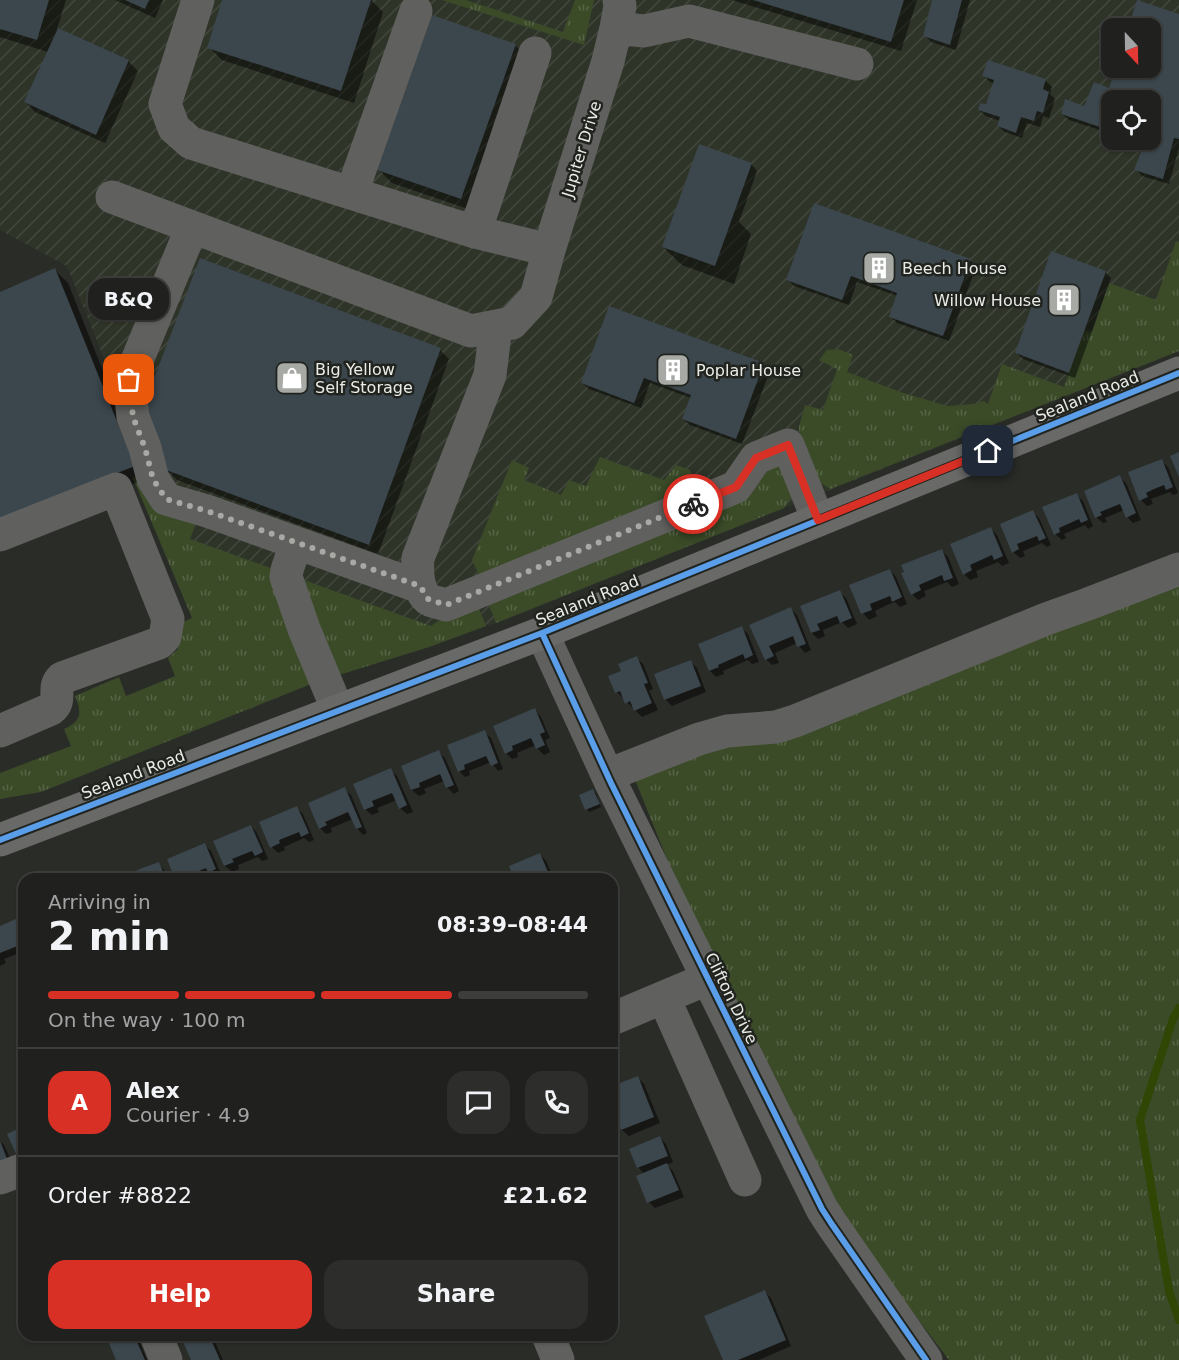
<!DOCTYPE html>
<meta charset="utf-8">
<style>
body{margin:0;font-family:"DejaVu Sans",sans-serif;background:#2d2e2b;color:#f1f3f6;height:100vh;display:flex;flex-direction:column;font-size:22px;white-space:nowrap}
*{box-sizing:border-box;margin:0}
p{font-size:20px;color:#a2a3a4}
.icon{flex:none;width:33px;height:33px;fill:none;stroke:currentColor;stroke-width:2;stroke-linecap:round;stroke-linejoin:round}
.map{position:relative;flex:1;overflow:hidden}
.sheet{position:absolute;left:18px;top:873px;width:600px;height:468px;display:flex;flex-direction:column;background:#20211e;border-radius:18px;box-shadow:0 2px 4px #0004,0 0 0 2px #3d3e3c}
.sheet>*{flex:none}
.needle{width:39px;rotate:158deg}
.fabs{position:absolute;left:1101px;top:18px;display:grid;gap:12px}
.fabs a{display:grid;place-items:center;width:60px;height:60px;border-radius:12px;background:#20211e;box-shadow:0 2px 4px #0004,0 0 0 2px #3d3e3c;font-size:30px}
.pin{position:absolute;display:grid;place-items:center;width:51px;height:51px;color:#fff;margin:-26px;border-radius:12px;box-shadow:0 3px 9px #0006}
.courier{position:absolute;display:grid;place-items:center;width:60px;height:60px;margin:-30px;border:4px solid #d93025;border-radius:50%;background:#fff;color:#222;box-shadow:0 2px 8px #0007}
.bubble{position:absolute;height:42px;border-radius:18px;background:#20211e;box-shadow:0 2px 4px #0004,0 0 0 2px #3d3e3c;font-size:20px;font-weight:600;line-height:42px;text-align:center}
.overview em{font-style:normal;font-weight:600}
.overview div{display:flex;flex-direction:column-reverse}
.overview{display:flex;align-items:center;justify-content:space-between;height:102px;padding:0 30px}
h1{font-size:39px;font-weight:600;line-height:45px}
.bar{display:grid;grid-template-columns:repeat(4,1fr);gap:9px 6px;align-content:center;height:72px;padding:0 30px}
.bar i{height:8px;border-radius:4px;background:#3d3e3c}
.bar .active{background:#d93025}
.bar p{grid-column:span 4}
.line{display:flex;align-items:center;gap:15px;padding:0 30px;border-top:2px solid #3d3e3c}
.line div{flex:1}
.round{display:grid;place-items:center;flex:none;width:63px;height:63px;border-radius:18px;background:#2d2e2b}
.primary-button{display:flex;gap:12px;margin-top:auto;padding:12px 30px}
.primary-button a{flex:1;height:69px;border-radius:18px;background:#d93025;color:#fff;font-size:24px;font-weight:600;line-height:69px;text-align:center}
.primary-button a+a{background:#2d2e2b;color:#f1f3f6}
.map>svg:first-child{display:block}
</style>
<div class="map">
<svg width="1179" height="1360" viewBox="0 0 1179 1360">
<defs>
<pattern id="industrial-furrows" width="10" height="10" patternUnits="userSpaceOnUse" patternTransform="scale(1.5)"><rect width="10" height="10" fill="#2f3429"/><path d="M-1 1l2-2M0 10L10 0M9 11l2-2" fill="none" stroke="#43483e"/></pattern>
<pattern id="grass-tufts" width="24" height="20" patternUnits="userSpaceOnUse" patternTransform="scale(1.5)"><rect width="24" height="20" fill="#3b4b28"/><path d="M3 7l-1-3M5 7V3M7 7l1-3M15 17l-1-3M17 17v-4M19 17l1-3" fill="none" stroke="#576547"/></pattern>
</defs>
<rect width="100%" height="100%" fill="#2a2c28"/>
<path fill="url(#industrial-furrows)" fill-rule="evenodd" d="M0,0H1179V351L496,623L486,626L429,647L316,682L245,711L67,266L0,230ZM1112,28H1150V68H1112ZM1112,100H1150V140H1112Z"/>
<path fill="url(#grass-tufts)" d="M442,0H466L563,32L575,0H594L584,45Z
M1176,241L1179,242V351L830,489L815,479L800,442L799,427L805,405L823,410L837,369L819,360L827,350L838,349L853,355L847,372L903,393L948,406L973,404L983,401L988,404L1002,364L1064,387L1084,330L1092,332L1109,283L1156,300Z
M600,457L664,480L676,465L690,470L695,483L687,496L480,577L472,560L512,460L529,468L524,480L561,495L569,480L586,486Z
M780,463L793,495L784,508L496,623L486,598L756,471Z
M147,471L196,523L190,539L431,626L447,615L476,602L486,626L429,647L316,682L41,792L0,799V773L71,746L64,729C82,721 82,712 75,696L119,677L126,696L175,676L168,658L178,649L179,638L175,626L192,618L133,478Z
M1179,578V1360H949L843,1221L698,936L634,777Z"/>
<path fill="#0007" d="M0,0H66L57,29L128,61L138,71L105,143L35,112L26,102L48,52L0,37Z
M115,0H163L155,18Z
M224,0H371L383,12L354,103L222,60L209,47Z
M732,0H917L901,51Z
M934,0H970L956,50L931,42L925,35Z
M1138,2L1179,16V148L1169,184L1142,176L1136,169L1145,145L1129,140H1150V100H1112V134L1069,120L1062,114L1084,108L1110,90L1117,68H1150V28H1129Z
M515,45L528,58L474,211L392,183L379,170Z
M989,62L1046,81L1052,87L1050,94L1055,99L1049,118L1043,116L1040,127L1027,123L1022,138L1005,132L998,126L1000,121L986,116L979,110L987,106L995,84L990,82L984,76Z
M751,164L757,171L739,222L751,234L734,284L682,265L663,247Z
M970,260L976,267L949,341L897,323L890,316L898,296L857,282L849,305L794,286L788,279Z
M55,270L68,283L146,479L0,537V293Z
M1105,272L1111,278L1075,378L1023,359L1017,353Z
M440,350L449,359L378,554L177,480L167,470Z
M763,364L770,371L742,444L690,425L683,419L691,398L650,383L641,408L589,389L582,383Z
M1161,461L1168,467L1178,493L1173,495L1170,492L1151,499L1153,504L1147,506L1141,500Z
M1119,477L1126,483L1141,520L1133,523L1127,517L1124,510L1105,518L1107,522L1103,523L1096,517Z
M1076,495L1083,501L1093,526L1088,529L1085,525L1064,534L1066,538L1062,540L1055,534Z
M1033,512L1039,518L1051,545L1047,547L1042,543L1023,551L1025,556L1020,558L1013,552Z
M991,529L997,535L1009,563L1002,566L998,562L976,571L978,577L970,580L964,574Z
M941,550L948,557L959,584L952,587L947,582L924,591L926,596L918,600L912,594Z
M890,570L896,577L907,604L900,607L895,602L887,605L875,611L877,616L869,620L863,613Z
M839,592L846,598L857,624L848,628L842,622L823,630L825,636L818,639L812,633L802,607Z
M791,609L797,615L811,650L805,653L799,646L797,643L775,653L779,663L772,665L766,659L751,625Z
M741,628L748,634L759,662L752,664L748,660L723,671L724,674L716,677L710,671L700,645Z
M636,658L643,664L653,689L649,691L658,710L642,717L617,692Z
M690,661L697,668L706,692L672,706L666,700L656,675Z
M535,710L541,717L550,738L545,740L550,752L544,755L537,748L536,745L517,753L518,757L512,759L506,753Z
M484,732L491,738L503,769L498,771L491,762L469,771L470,775L465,777L459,771Z
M438,751L445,758L459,791L454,794L447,787L444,781L424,789L426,793L419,796L412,790L403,767Z
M390,770L397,776L413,812L407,814L400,808L397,800L377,808L379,812L372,815L365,809Z
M344,789L351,795L367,833L363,835L357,828L353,819L331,828L332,832L326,834L320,828Z
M593,791L596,793L601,807L589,812L587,809Z
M297,808L303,814L314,840L309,842L304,838L284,847L285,850L278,853L272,847Z
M251,826L257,833L268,859L262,861L258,857L238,865L239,869L232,872L225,866L215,842Z
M205,845L211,851L222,876L216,878L212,875L201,879H177Z
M540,854L546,861L554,879H516Z
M158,863L164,870L168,879H124Z
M18,920L24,926V951L4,959L6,963L0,966V927Z
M638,1078L644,1084L660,1123L629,1136L622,1130L612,1104V1088Z
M660,1138L666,1144L673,1162L667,1165L673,1171L684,1197L655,1208L649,1202L644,1174L638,1167Z
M0,1141L4,1145L14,1167L0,1173Z
M765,1292L771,1298L791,1346L759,1360H724Z
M124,1335H135L138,1338L147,1360H117Z
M182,1335H212L223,1360H193Z"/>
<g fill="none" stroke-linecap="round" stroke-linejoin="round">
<path stroke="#2f4604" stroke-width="8" d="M1179,1008L1173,1019L1140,1120L1169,1291L1179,1320"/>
</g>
<path fill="#3b464d" d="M0,0H49L37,40L0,29Z
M125,0H149L145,9Z
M222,0H371L341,91L207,48Z
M753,0H904L891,42Z
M932,0H962L950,45L923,36Z
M1137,0L1179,14V139L1174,138L1163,179L1134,170L1145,141L1141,140H1150V100H1112V131L1061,114L1065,99L1084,106L1094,82L1109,88L1116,68H1150V28H1128Z
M432,15L516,44L461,199L377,170Z
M58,28L129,60L96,135L24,102Z
M988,60L1046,79L1043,89L1049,92L1043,113L1037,111L1034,121L1021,117L1016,133L997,126L1000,117L978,110L980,103L986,104L994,80L982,76Z
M699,144L752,163L715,266L662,247Z
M814,203L971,259L943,336L889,317L897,293L851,276L842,300L786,280Z
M1051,251L1106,271L1069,373L1015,353Z
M200,258L441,348L369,545L166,470L143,407Z
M55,268L135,466L0,519V292Z
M609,306L764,363L736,439L682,419L691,395L644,378L634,403L581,383Z
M1179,452V477L1170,456Z
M1162,459L1173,487L1166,490L1164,485L1154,489L1146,493L1148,497L1139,501L1128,472Z
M1120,475L1136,513L1126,518L1120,504L1100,512L1102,515L1095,518L1084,491Z
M1077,493L1088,520L1081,523L1079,519L1059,528L1060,532L1054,535L1042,507Z
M1033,510L1046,538L1039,541L1037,536L1017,544L1019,549L1012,553L1000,524Z
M991,527L1003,556L994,560L992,555L970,565L972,570L963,575L950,544Z
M942,549L953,578L944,581L942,575L919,585L921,590L911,595L901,573L904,572L901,565Z
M890,569L902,597L892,602L890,596L870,604L872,610L861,614L849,585Z
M840,590L852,618L840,623L837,616L817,624L820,630L811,633L800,606Z
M791,607L806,644L797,647L793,636L769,646L774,656L765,660L749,625Z
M742,626L753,655L745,659L743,654L718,665L719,667L709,671L698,644Z
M637,656L648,683L644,684L652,703L634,711L630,701L625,704L620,691L615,693L608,676L621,671L618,664Z
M691,660L701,686L664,700L654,674Z
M535,708L545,732L540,734L545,745L536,749L531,738L512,746L513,750L505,754L493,726Z
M485,730L498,763L491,766L486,756L464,765L465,769L458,772L447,745Z
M439,750L454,785L446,788L440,774L419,783L420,787L411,790L401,766Z
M391,768L407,805L399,809L392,793L372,801L374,806L364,810L353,784Z
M345,787L362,827L356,829L348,812L325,822L327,825L319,829L308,803Z
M593,789L600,804L585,810L579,795Z
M297,806L309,833L301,837L299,832L279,840L280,843L270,848L259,822Z
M251,825L263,852L255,856L252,851L232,859L234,862L224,866L213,841Z
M205,843L216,869L208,873L206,868L185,877L186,879H175L167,859Z
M540,853L551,879H514L509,866Z
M159,862L166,879H118L140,869Z
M18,918L24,931V948L22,949L20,945L0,953V926Z
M638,1076L654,1117L621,1130L612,1108V1086Z
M24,1126V1155L18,1158L7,1134Z
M660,1136L668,1156L637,1168L629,1149Z
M0,1141L8,1161L0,1165Z
M667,1163L679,1190L647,1203L636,1176Z
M765,1290L786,1340L738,1360H723L704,1316Z
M121,1335H134L145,1360H116L108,1341Z
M180,1335H209L220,1360H191Z"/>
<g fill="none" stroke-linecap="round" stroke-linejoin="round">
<path stroke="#60605e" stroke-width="33" d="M198,0L165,104L174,128L191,143L475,232L549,250
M616,28L644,31L689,21L857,64
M352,192L416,11
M112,197L471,331L512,323L536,297L549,250L608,61L616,28L620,6L619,0
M192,227L129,380L133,417L145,448L153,479L166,499L207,511L420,587
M475,232L535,53
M496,326L490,375L418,558C417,570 417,590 428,599C432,602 441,603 446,605L736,487L756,458L788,445L818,520
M0,535L116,489L168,619L165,637L159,643L62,678C51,688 63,700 51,709L0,731
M296,543L287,570L286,577L304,629L338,711
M542,633L611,783L822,1209L831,1223L926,1360
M608,775L699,739L727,731L776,727L795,721L1046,619L1088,604L1179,569
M664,998L745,1180
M612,1019L707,979
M0,1178L24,1169
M156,1335L166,1360
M548,1335L558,1360"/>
<path stroke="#696968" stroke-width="33" d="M0,840L542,633L1179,373"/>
<g stroke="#21241e" stroke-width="10">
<path id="cycleway" d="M542,633L611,783L822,1209L831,1223L926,1360
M0,840L542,633L1179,373"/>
</g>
<use href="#cycleway" stroke="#5a9eea" stroke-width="6"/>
</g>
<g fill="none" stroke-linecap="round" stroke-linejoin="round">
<path stroke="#a6a9a4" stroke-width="6" stroke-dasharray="0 10.8" d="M129,380L133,417L145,448L153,479L166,499L207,511L420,586L428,599L446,605L693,504"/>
<path stroke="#d93025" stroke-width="8" d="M693,504L736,487L756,458L788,445L818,520L988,451"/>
</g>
<defs>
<g id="building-square" transform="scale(1.725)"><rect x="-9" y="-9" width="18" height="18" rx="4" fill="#a6a9a4" stroke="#21241e"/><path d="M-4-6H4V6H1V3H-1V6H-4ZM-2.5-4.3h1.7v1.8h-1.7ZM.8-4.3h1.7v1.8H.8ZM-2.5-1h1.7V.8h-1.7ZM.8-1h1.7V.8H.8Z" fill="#fff"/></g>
<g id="shop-square" transform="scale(1.725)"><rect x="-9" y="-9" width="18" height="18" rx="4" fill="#a6a9a4" stroke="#21241e"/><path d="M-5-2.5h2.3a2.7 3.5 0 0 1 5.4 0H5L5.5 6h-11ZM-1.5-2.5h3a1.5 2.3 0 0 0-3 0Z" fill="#fff"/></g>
</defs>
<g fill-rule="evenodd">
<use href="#building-square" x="879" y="268"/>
<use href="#building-square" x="1064" y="300"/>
<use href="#building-square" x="673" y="370"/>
<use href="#shop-square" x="292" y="378"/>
</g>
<g text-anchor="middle" stroke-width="5" stroke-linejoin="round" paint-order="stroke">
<g font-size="16" fill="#e9ece7" stroke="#21241e">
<text transform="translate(581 149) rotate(-73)" y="6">Jupiter Drive</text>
<text transform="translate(1087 396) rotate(-22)" y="6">Sealand Road</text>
<text transform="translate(587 600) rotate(-22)" y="6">Sealand Road</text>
<text transform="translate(133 774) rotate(-21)" y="6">Sealand Road</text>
<text transform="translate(732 998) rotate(64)" y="6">Clifton Drive</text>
</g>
<g font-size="16" fill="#e9ece7" stroke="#21241e" text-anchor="start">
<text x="902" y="274">Beech House</text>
<text x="1041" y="306" text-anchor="end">Willow House</text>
<text x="315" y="375">Big Yellow<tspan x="315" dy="18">Self Storage</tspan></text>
<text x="696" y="376">Poplar House</text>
</g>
</g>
</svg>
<div class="fabs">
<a><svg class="needle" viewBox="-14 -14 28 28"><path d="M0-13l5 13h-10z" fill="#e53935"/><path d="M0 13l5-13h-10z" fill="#a2a3a4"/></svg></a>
<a><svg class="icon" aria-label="locate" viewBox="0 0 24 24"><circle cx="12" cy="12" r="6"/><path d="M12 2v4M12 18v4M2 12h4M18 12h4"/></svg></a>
</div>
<div class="pin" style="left:129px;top:380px;background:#ea580c"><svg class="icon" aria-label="bag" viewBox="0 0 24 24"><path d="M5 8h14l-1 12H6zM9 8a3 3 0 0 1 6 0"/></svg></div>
<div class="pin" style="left:988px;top:451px;background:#1f2937"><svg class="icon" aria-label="home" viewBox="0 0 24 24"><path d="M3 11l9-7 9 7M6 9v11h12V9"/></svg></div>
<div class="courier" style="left:693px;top:504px"><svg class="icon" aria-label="bike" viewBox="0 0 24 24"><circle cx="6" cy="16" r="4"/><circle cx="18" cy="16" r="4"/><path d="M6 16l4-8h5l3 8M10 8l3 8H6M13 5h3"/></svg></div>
<div class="bubble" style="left:88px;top:278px;width:81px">B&amp;Q</div>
<section class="sheet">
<div class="overview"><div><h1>2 min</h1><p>Arriving in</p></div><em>08:39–08:44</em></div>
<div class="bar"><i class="active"></i><i class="active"></i><i class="active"></i><i></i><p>On the way · 100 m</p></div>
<div class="line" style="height:108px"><b class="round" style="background:#d93025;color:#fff">A</b><div><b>Alex</b><p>Courier · 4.9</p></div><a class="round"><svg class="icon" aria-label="chat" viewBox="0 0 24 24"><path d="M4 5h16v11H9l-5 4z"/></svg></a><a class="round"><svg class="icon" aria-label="phone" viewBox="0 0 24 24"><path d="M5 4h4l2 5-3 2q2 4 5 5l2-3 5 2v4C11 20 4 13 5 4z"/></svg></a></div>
<div class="line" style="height:78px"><div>Order #8822</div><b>£21.62</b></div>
<div class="primary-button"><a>Help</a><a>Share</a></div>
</section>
</div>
